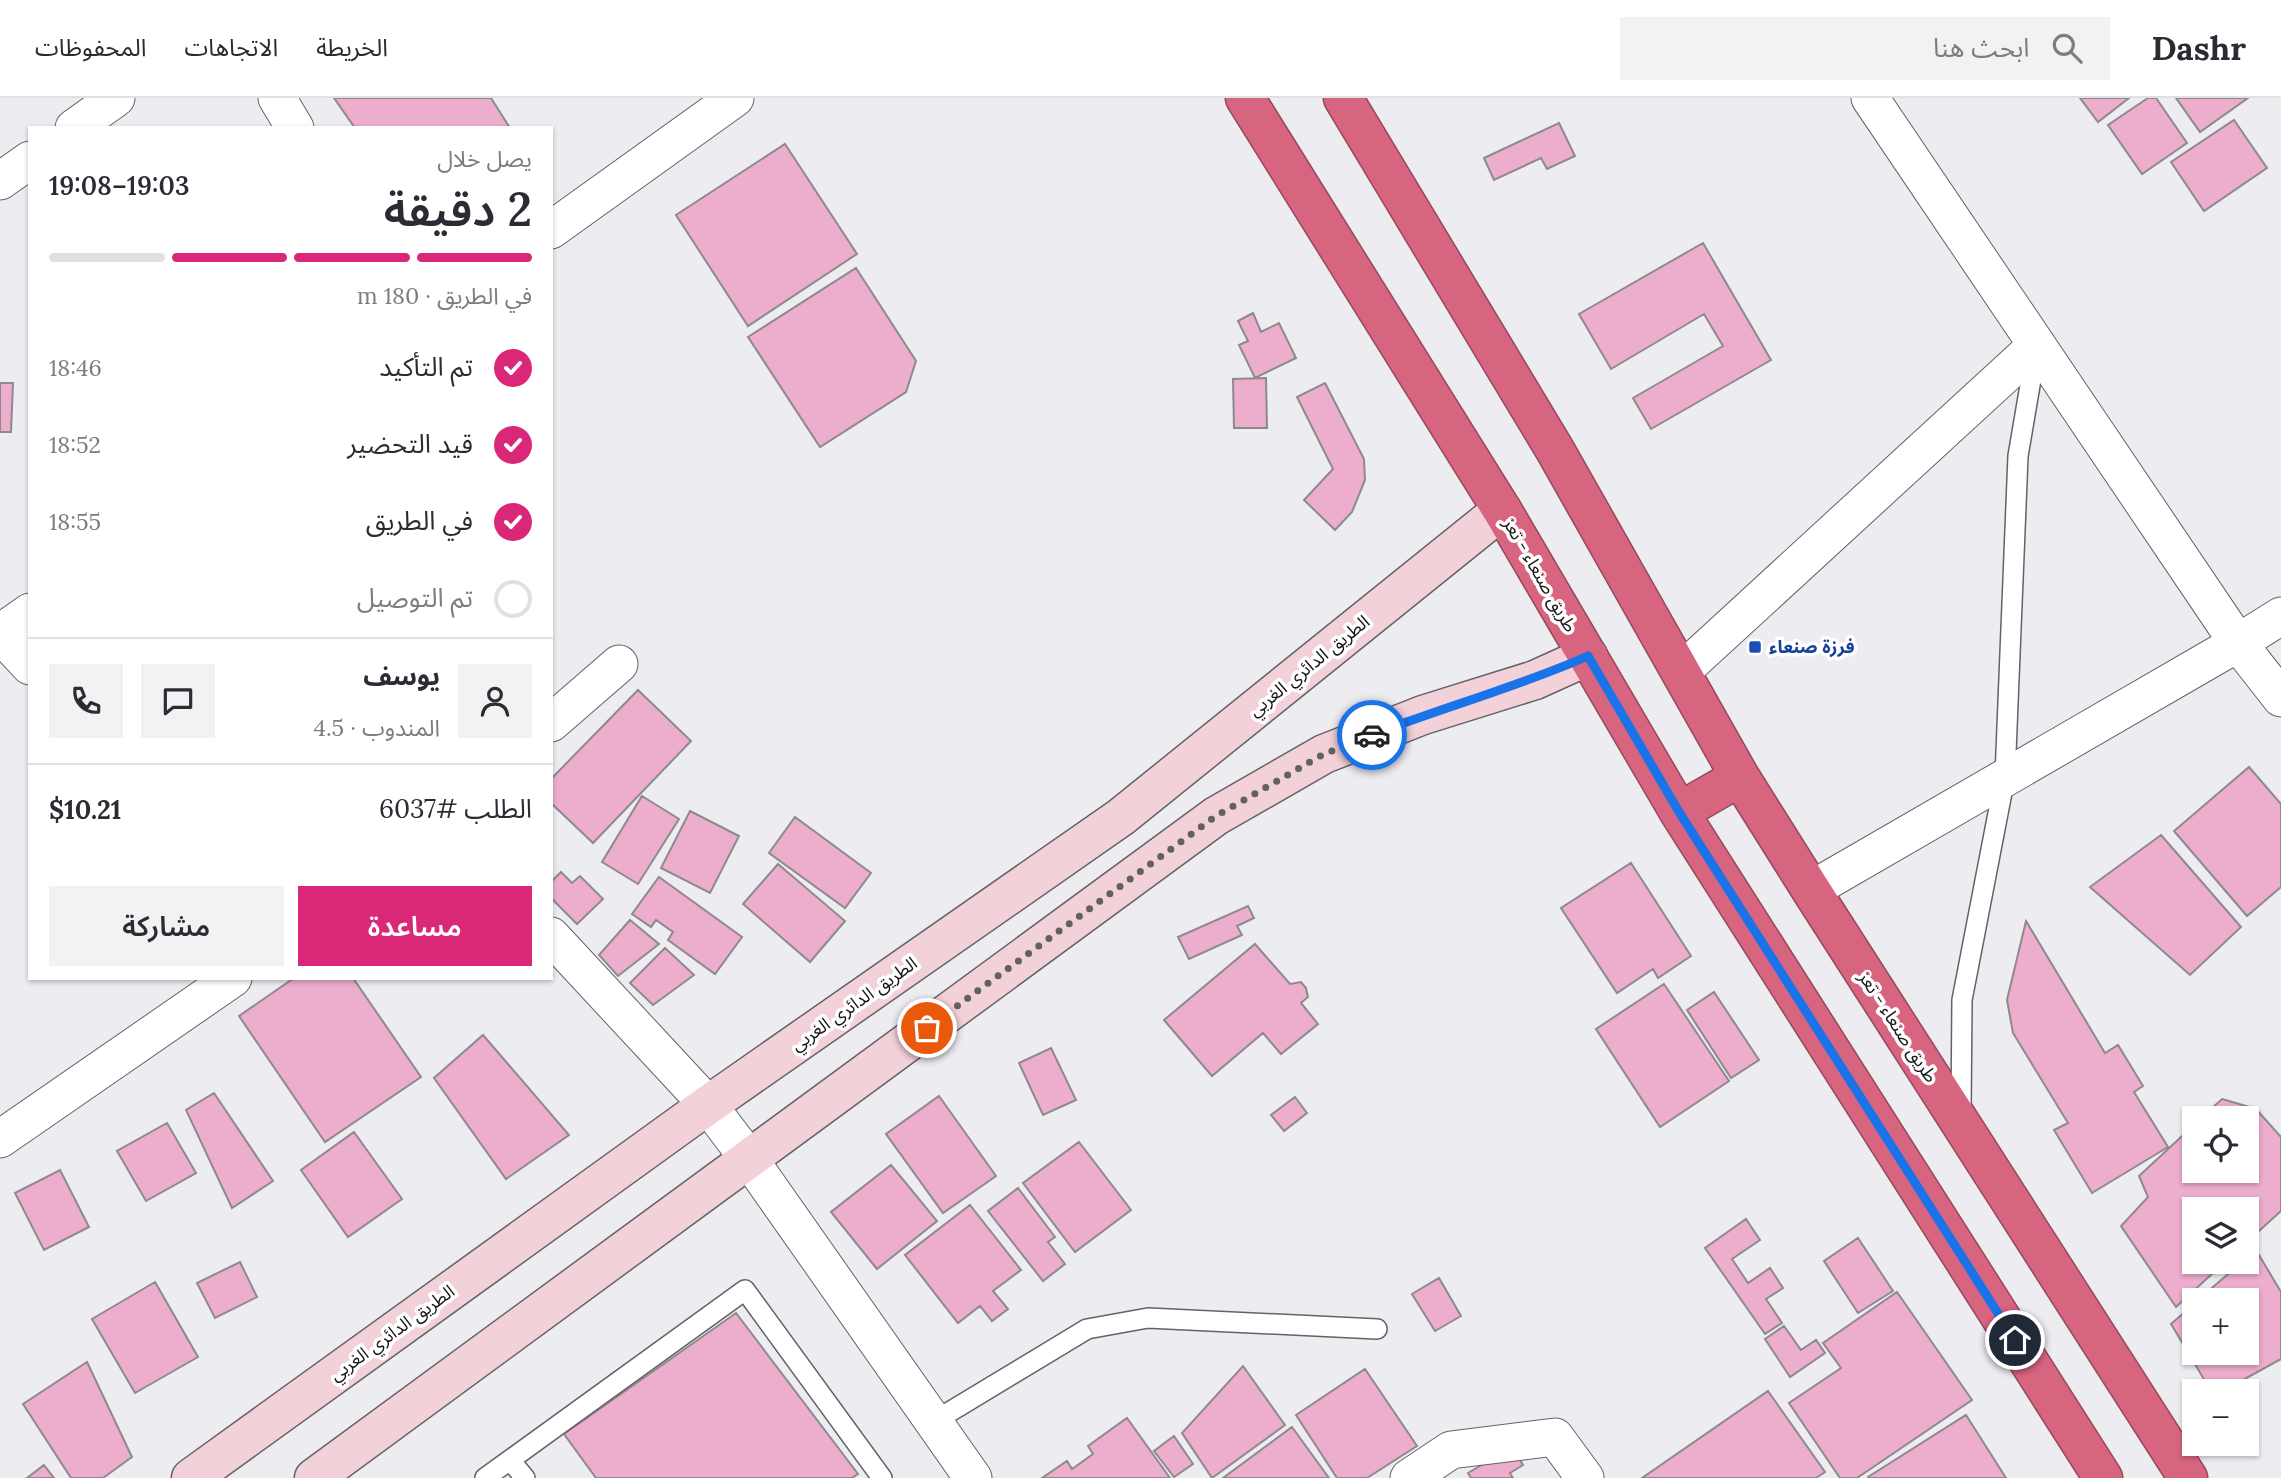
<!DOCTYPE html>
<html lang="ar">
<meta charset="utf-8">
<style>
body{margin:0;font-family:Lora,"Noto Sans Arabic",serif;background:#f2f2f3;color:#2b2b33;direction:rtl;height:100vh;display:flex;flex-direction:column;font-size:26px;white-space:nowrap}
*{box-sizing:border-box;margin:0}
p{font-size:23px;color:#7c7c81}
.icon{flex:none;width:38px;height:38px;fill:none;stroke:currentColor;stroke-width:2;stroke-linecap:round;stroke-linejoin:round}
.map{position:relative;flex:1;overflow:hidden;direction:ltr}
.drawer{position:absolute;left:28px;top:28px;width:525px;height:854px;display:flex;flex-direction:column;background:#fff;border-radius:0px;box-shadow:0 2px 5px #0004;direction:rtl}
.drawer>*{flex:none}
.buttons{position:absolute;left:2182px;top:1008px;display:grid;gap:14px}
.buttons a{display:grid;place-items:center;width:77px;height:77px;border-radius:0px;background:#fff;box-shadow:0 2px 5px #0004;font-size:35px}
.pin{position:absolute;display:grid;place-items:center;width:60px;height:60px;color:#fff;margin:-30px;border:4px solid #fff;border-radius:50%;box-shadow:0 2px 7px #0007}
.courier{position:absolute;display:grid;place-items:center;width:70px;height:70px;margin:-35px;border:5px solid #1a73e8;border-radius:50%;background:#fff;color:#222;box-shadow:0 2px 9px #0007}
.head em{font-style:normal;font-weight:600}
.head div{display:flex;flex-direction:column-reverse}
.head{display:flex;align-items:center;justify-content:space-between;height:119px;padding:0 21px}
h1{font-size:46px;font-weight:600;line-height:52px}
.bar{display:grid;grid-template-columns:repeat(4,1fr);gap:10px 7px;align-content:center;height:84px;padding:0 21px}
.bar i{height:9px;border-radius:5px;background:#e1e1e2}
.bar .on{background:#db2777}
.bar p{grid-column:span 4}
.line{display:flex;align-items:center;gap:18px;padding:0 21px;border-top:2px solid #e1e1e2}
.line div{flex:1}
.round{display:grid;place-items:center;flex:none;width:74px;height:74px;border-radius:0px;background:#f2f2f3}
ol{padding:0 21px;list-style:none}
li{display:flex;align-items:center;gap:21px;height:77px}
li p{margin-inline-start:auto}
li .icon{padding:7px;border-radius:50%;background:#db2777;color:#fff;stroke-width:4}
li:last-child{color:#7c7c81}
li i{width:38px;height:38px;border:4px solid #e1e1e2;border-radius:50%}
.action{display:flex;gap:14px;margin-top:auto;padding:14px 21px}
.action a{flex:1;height:80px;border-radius:0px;background:#db2777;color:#fff;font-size:28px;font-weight:600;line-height:80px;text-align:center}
.action a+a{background:#f2f2f3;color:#2b2b33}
header{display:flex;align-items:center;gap:42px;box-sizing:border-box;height:98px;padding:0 35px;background:#fff;border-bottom:2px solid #e1e1e2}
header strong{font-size:33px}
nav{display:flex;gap:38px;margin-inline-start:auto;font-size:24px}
.search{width:490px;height:63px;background:#f2f2f3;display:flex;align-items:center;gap:18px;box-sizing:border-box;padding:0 24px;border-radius:0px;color:#7c7c81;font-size:26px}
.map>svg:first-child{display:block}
</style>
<header>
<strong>Dashr</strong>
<div class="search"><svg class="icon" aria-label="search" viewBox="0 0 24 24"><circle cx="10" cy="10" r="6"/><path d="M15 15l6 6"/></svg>ابحث هنا</div>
<nav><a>الخريطة</a><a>الاتجاهات</a><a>المحفوظات</a></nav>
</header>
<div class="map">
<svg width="2281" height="1380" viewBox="0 0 2281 1380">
<rect width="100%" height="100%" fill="#edecf1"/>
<path fill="#edadcd" stroke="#8e8a8c" stroke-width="2" d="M334,0H491L510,30H355Z
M2080,0H2129L2098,24Z
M2148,0H2156L2187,45L2142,76L2108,27Z
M2176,0H2248L2200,34Z
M2234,22L2267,70L2204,113L2171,64Z
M1559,25L1575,58L1547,71L1541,60L1494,82L1484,60Z
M785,46L857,156L748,228L676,117Z
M1703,145L1771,262L1651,331L1633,300L1723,248L1704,216L1611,271L1579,216Z
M856,170L916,263L906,294L820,349L748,239Z
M1253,215L1261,234L1279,225L1296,260L1255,280L1239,247L1248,243L1238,223Z
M1266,280L1267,330H1234L1233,281Z
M0,285H13L11,334H0Z
M1325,285L1364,361L1365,382L1352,414L1335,432L1304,402L1333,371L1297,299Z
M638,592L691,643L593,745L551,705V681Z
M2249,669L2281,706V789L2247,818L2174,733Z
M642,698L679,721L638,786L602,764Z
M690,713L739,738L710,795L661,770Z
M795,719L871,775L845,810L769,755Z
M2161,737L2241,829L2190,877L2090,789Z
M1631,765L1691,858L1658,880L1653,871L1617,895L1561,810Z
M778,766L845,823L810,864L743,806Z
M561,774L572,785L580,778L603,801L577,826L551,800V784Z
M659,779L742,839L715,876L668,842L673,834L656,822L651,829L632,816Z
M1248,808L1254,820L1237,828L1242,837L1189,861L1178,839Z
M630,822L659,846L618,878L599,857Z
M2026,823L2105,955L2118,947L2143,988L2134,994L2168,1049L2092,1095L2054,1032L2068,1025L2013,935L2007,902Z
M1255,846L1290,886L1301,884L1306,890L1308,899L1301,905L1318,926L1281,956L1263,935L1212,978L1164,922Z
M665,850L694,877L653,907L630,885Z
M294,880H353L421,979L325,1044L239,918Z
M1664,886L1729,983L1660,1029L1596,931Z
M1714,894L1759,962L1731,980L1687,912Z
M483,937L569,1037L506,1081L434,980Z
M1051,950L1076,1002L1043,1017L1019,965Z
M214,995L273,1083L232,1110L186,1012Z
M939,998L996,1078L943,1115L886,1036Z
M1295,999L1307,1015L1284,1033L1271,1017Z
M2222,1001L2256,1011L2281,1039V1113L2247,1144V1111H2194V1164H2225L2176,1209L2121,1128L2148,1099L2139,1078L2194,1027V1073H2247V1020H2201Z
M167,1025L196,1075L146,1103L117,1053Z
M354,1034L402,1101L348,1139L301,1072Z
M1079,1044L1131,1112L1075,1154L1023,1085Z
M891,1067L937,1123L877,1171L831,1114Z
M60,1072L89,1129L44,1152L15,1095Z
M1018,1090L1055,1139L1048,1144L1065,1166L1043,1183L988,1113Z
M970,1107L1021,1172L993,1193L1008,1211L992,1223L980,1208L958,1225L905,1157Z
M1746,1121L1760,1142L1732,1161L1748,1185L1770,1170L1783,1190L1766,1201L1782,1225L1765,1236L1705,1150Z
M1858,1140L1893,1193L1858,1215L1824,1163Z
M2256,1152L2281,1194V1261L2223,1293H2211L2171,1226L2194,1206V1255H2247V1202H2198L2242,1164H2247V1159Z
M240,1164L257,1199L215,1220L197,1185Z
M1439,1180L1461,1218L1435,1233L1412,1196Z
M155,1184L198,1259L135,1295L92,1221Z
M1897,1194L1972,1302L1857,1380H1840L1789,1305L1841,1270L1823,1245Z
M736,1215L858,1376L852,1380H596L564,1336Z
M1784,1228L1801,1252L1816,1242L1825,1255L1790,1279L1765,1241Z
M87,1264L132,1359L103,1380H71L23,1306Z
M1243,1268L1285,1327L1212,1380L1182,1335Z
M1365,1271L1417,1348L1367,1380H1337L1296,1317Z
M1768,1293L1825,1374L1816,1380H1642Z
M1966,1317L2006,1380H1868V1379Z
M1127,1320L1170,1380H1042L1067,1363L1072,1371L1093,1356L1088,1348Z
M1292,1329L1329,1380H1223Z
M1174,1338L1193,1366L1174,1379L1154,1353Z
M1512,1349L1523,1367L1510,1375L1513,1380H1471L1468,1375Z
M44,1367L54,1380H27Z"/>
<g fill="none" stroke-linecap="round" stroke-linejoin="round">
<g stroke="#636367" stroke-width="22">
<path id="lane" d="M1961,1014L1962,902L2005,679L2018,358L2036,252
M933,1324L1087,1231L1148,1220L1377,1231
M510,1362L525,1380
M485,1380L745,1192L882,1380"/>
</g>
<g stroke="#636367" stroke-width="39">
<path id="street" d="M277,0L295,30
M1870,0L2238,545L2281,518
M74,30L116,0
M0,83L30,62
M551,132L735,0
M0,535L30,514
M0,536L30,568
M1681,574L2037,247
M551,625L619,566
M1811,792L2238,545L2281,600
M551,838L708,1007L749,1061L973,1380
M0,1041L233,880
M1409,1380L1451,1352L1555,1339L1585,1380"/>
</g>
<g stroke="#636367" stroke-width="41">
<path id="secondary" d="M191,1380L708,1007L1121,719L1502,412
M314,1380L1216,718L1324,656L1423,617L1535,582L1588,558"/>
</g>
<g stroke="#94495c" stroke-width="41">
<path id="highway" d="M1245,0L1502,412L1679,714L2103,1380
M1343,0L1555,352L1740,679L1811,792L2188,1380
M1679,714L1740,679"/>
</g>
<use href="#lane" stroke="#fff" stroke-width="19"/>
<use href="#street" stroke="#fff" stroke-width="37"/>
<use href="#secondary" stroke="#f3d1d9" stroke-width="38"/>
<use href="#highway" stroke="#d86580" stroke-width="38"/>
</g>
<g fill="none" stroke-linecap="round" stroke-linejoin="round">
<path stroke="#616164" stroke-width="7" stroke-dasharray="0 12.6" d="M927,930L1216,718L1324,656L1372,637"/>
<path stroke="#1a73e8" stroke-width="9" d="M1372,637C1444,609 1518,589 1588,558L1679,714L2015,1242"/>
</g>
<rect fill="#1a4fb4" stroke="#fff" stroke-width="2.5" x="1748" y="542" width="14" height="14" rx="3.5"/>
<g text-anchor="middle" stroke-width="7" stroke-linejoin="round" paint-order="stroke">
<g font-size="18" fill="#161618" stroke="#fff">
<text transform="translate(1540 477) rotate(60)" y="6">طريق صنعاء - تعز</text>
<text transform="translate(1309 568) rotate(-39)" y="6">الطريق الدائري الغربي</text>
<text transform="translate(854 906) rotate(-35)" y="6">الطريق الدائري الغربي</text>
<text transform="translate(1898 929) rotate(57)" y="6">طريق صنعاء - تعز</text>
<text transform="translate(392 1235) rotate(-36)" y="6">الطريق الدائري الغربي</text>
</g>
<g font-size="18" font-weight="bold" fill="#164399" stroke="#fff" text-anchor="start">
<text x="1769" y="555">فرزة صنعاء</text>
</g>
</g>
</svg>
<div class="buttons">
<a><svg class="icon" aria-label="locate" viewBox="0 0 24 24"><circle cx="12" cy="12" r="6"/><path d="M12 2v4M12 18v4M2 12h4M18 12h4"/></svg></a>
<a><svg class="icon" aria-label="layers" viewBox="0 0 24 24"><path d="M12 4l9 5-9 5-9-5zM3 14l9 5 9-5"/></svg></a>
<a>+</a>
<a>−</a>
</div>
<div class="pin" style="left:927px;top:930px;background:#ea580c"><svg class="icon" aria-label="bag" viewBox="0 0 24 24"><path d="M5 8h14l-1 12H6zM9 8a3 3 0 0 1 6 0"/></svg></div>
<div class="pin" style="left:2015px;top:1242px;background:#1f2937"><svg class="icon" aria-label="home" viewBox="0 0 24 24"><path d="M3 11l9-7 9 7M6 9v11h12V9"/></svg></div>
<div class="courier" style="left:1372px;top:637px"><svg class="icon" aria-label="car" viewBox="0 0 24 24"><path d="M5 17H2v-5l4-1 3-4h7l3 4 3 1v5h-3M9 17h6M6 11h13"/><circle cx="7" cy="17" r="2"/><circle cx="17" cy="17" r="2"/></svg></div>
<section class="drawer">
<div class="head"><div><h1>2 دقيقة</h1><p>يصل خلال</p></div><em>19:03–19:08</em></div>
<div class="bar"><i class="on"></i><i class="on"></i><i class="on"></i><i></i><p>في الطريق · 180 m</p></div>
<ol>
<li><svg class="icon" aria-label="check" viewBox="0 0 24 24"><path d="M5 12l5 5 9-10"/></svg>تم التأكيد<p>18:46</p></li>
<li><svg class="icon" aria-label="check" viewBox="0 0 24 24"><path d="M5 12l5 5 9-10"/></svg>قيد التحضير<p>18:52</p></li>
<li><svg class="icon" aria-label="check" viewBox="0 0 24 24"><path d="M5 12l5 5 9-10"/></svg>في الطريق<p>18:55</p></li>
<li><i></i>تم التوصيل</li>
</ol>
<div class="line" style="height:126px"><a class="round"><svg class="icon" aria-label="person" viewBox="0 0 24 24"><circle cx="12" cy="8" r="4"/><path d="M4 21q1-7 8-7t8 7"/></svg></a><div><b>يوسف</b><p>المندوب · 4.5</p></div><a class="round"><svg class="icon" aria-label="chat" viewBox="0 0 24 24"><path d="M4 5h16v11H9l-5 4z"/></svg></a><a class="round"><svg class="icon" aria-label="phone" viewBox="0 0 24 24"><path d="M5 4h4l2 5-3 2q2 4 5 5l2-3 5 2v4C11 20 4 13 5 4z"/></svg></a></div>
<div class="line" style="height:91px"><div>الطلب #6037</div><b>$10.21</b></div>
<div class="action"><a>مساعدة</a><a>مشاركة</a></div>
</section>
</div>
